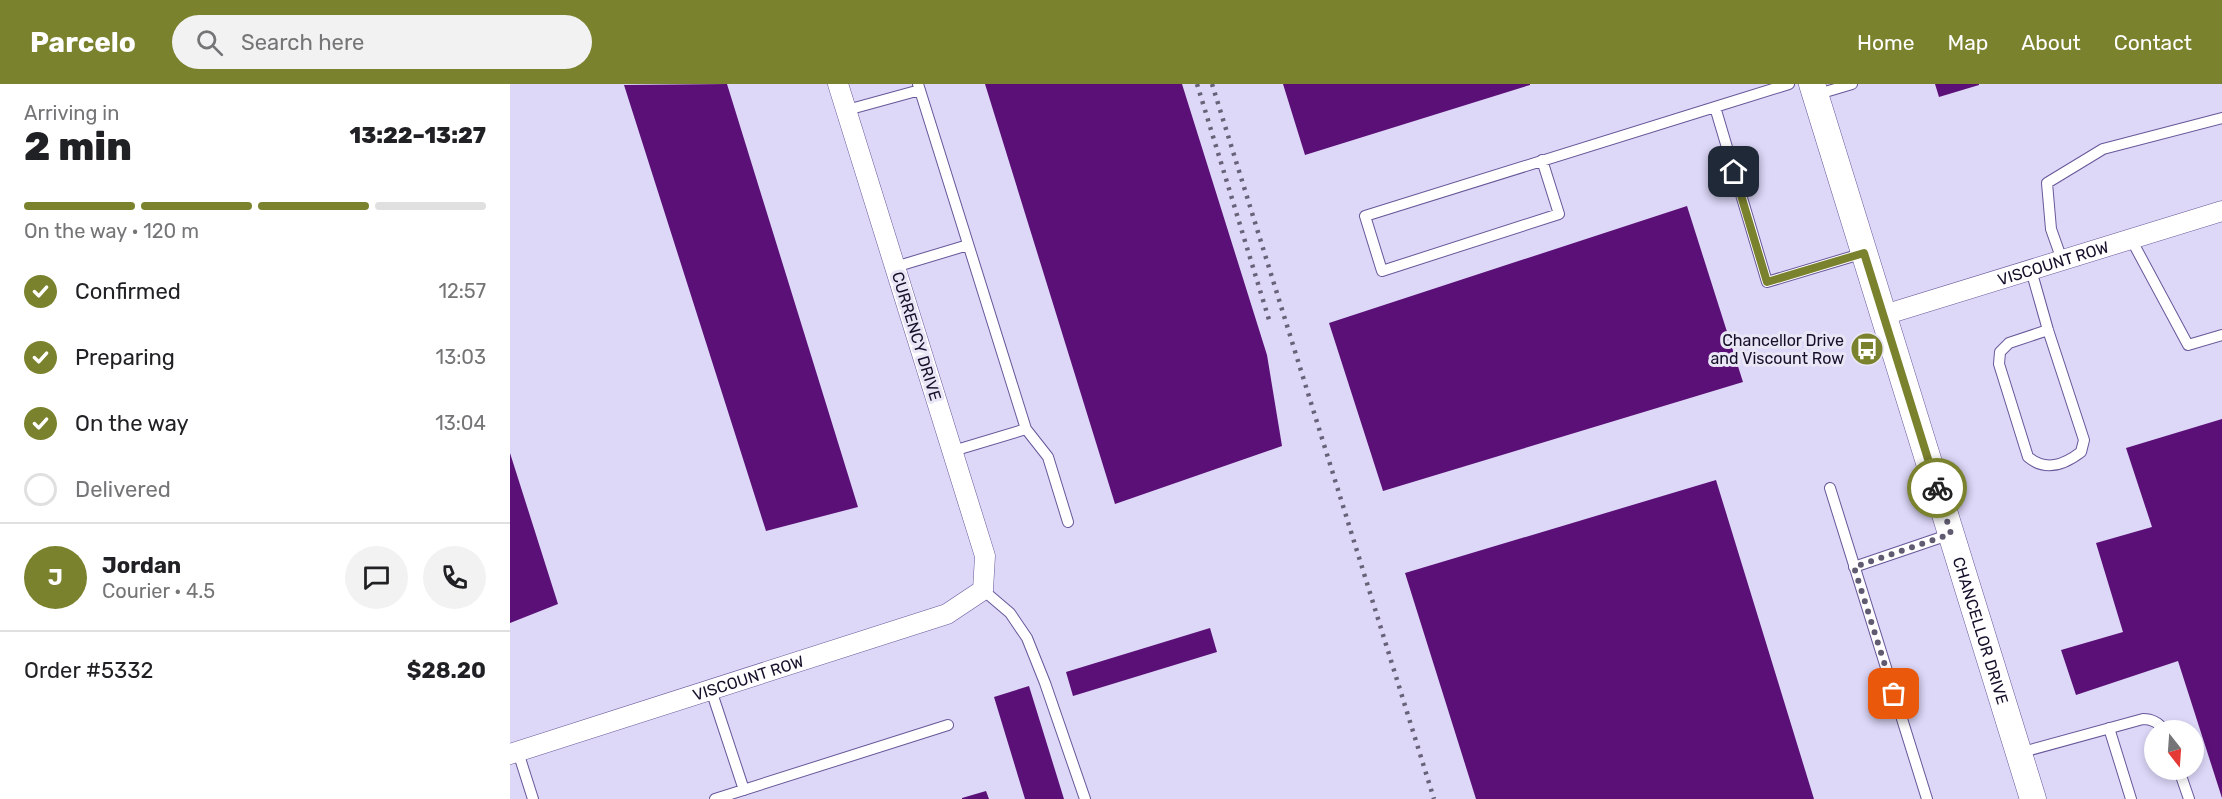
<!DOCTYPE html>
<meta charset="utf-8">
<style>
body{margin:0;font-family:Rubik,sans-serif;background:#f2f2f2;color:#202124;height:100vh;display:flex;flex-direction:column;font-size:22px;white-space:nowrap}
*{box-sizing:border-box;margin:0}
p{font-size:20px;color:#757577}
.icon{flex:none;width:33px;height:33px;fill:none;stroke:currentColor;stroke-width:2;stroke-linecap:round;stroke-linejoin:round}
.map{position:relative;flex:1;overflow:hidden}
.sheet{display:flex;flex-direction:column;background:#fff;width:510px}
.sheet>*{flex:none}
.needle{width:39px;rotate:163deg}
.buttons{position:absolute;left:1634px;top:636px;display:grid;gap:12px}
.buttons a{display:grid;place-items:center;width:60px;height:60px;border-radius:50%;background:#fff;box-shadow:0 3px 9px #0003;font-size:30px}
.pin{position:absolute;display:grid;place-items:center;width:51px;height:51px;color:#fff;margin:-26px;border-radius:12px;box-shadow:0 3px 9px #0006}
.courier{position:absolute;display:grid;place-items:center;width:60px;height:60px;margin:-30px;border:4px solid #7b822d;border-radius:50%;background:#fff;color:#222;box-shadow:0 2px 8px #0007}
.summary em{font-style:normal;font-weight:800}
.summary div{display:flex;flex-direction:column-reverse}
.summary{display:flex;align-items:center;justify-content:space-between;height:102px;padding:0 24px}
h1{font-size:39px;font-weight:800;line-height:45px}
.bar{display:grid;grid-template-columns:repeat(4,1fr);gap:9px 6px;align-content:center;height:72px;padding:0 24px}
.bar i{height:8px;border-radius:4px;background:#e0e0e0}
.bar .active{background:#7b822d}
.bar p{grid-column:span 4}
.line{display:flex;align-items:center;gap:15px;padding:0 24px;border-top:2px solid #e0e0e0}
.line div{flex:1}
.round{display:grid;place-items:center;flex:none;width:63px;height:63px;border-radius:32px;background:#f2f2f2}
ol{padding:0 24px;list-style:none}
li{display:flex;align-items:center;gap:18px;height:66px}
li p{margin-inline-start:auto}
li .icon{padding:6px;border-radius:50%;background:#7b822d;color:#fff;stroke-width:4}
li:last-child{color:#757577}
li i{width:33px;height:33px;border:3px solid #e0e0e0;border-radius:50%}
header{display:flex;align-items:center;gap:36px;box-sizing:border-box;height:84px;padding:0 30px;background:#7b822d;color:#fff}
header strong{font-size:28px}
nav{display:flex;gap:33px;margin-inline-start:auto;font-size:21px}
.search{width:420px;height:54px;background:#f2f2f2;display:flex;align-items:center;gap:15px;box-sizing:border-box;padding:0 21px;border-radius:33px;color:#757577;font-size:22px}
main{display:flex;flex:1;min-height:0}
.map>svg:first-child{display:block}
</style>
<header>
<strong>Parcelo</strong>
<div class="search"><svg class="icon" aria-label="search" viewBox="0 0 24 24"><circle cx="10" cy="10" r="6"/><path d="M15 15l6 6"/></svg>Search here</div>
<nav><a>Home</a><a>Map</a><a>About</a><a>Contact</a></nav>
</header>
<main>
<section class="sheet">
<div class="summary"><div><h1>2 min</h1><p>Arriving in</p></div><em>13:22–13:27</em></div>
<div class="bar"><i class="active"></i><i class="active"></i><i class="active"></i><i></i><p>On the way · 120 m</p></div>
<ol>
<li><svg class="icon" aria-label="check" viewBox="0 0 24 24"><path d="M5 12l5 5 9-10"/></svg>Confirmed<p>12:57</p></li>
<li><svg class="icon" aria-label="check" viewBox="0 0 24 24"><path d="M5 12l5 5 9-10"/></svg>Preparing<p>13:03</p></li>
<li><svg class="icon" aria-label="check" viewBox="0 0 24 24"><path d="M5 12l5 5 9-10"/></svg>On the way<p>13:04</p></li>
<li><i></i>Delivered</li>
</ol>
<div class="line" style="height:108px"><b class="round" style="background:#7b822d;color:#fff">J</b><div><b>Jordan</b><p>Courier · 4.5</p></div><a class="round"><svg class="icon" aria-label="chat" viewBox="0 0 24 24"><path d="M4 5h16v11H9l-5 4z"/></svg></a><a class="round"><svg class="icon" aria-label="phone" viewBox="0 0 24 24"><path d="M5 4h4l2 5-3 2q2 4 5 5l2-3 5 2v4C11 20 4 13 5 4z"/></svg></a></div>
<div class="line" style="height:78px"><div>Order #5332</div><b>$28.20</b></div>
</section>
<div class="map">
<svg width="1712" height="715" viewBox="0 0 1712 715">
<rect width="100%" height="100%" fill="#e9e6f6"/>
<path fill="#ddd7f8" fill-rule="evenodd" d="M0,0H1712V715H0ZM1644,646H1683V686H1644Z"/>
<path fill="#5b1077" d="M217,0L348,423L256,447L114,1Z
M475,0H672L757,271L772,362L605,420Z
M773,0H1020V1L795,71Z
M1425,0H1469V1L1429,13Z
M1177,122L1233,298L873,407L819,239Z
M1712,335V714L1668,577L1566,611L1551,566L1613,548L1586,459L1642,443L1616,364Z
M0,369L48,520L0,539Z
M1206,396L1304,715H966L895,489Z
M700,544L707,568L563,612L556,588Z
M519,602L554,715H515L484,613Z
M476,707L479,715H452V714Z"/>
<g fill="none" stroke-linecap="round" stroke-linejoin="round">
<g stroke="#685799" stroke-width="12">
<path id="service" d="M408,0L516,345L443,367
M1279,0L1205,23L1257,198L1354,169
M1305,11L1342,0
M337,26L410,6
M1032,76L1049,130L872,187L855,132L1205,23
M1621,155L1678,261L1712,251
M1552,176L1541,145L1537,99L1593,65L1712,34
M385,183L458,161
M1521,186L1538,246L1574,356L1571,368C1554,381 1536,388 1518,373L1489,280L1490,268L1499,259L1538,246
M516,345L538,373L558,438
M1320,404L1417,715
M1344,483L1441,450
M473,506L500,529L517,554L535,599L575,715
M201,606L234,706
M1599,644L1621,715
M8,668L23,715
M1509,669L1633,635C1642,635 1649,639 1654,646
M1669,686L1679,715
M205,715L438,641"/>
</g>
<g stroke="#685799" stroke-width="21">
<g id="minor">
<path id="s1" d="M1374,231L1712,127"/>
<path id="s2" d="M0,670L437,530L473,506L475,472L328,0"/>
</g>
</g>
<g stroke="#685799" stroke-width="27">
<g id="tertiary">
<path id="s3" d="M1302,0L1523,715"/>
</g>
</g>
<use href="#service" stroke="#fff" stroke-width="10"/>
<use href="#minor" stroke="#fff" stroke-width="20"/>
<use href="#tertiary" stroke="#fff" stroke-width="26"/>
<path stroke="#686279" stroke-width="4.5" stroke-dasharray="3 6" stroke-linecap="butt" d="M687,0L760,239
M702,0L924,715"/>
</g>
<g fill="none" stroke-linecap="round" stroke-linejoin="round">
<path stroke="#615b72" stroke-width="6" stroke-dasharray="0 10.8" d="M1384,610L1344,483L1441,450L1427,404"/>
<path stroke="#7b822d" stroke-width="8" d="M1224,88L1257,198L1354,169L1427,404"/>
</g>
<defs>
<g id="bus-disc" transform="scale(1.725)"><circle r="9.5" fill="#7b822d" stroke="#e9e6f6"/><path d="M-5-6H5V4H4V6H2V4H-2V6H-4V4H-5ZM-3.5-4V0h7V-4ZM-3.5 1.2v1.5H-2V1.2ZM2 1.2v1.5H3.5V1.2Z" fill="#fff"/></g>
</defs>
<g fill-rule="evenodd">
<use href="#bus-disc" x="1357" y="265"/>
</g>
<g text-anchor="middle" stroke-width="6" stroke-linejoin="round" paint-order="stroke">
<g font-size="16" fill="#18102b" stroke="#e9e6f6">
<text dy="6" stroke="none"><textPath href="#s1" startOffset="177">VISCOUNT ROW</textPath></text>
<text transform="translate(407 252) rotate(73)" y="6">CURRENCY DRIVE</text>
<text dy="6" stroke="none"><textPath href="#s3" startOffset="572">CHANCELLOR DRIVE</textPath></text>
<text dy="6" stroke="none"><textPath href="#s2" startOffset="250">VISCOUNT ROW</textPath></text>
</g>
<g font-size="16" fill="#18102b" stroke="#e9e6f6" text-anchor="end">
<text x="1334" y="262">Chancellor Drive<tspan x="1334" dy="18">and Viscount Row</tspan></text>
</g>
</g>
</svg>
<div class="buttons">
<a><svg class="needle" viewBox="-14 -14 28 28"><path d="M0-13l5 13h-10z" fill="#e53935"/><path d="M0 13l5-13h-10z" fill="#757577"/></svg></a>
</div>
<div class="pin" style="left:1384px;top:610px;background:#ea580c"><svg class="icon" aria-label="bag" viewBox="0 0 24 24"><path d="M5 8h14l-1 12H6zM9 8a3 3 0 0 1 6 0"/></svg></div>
<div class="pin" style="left:1224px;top:88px;background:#1f2937"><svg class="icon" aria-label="home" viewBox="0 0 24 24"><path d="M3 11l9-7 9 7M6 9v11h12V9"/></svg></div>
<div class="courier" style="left:1427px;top:404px"><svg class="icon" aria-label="bike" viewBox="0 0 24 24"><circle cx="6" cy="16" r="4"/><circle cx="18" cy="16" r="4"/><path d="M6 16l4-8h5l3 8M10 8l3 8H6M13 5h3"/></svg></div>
</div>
</main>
